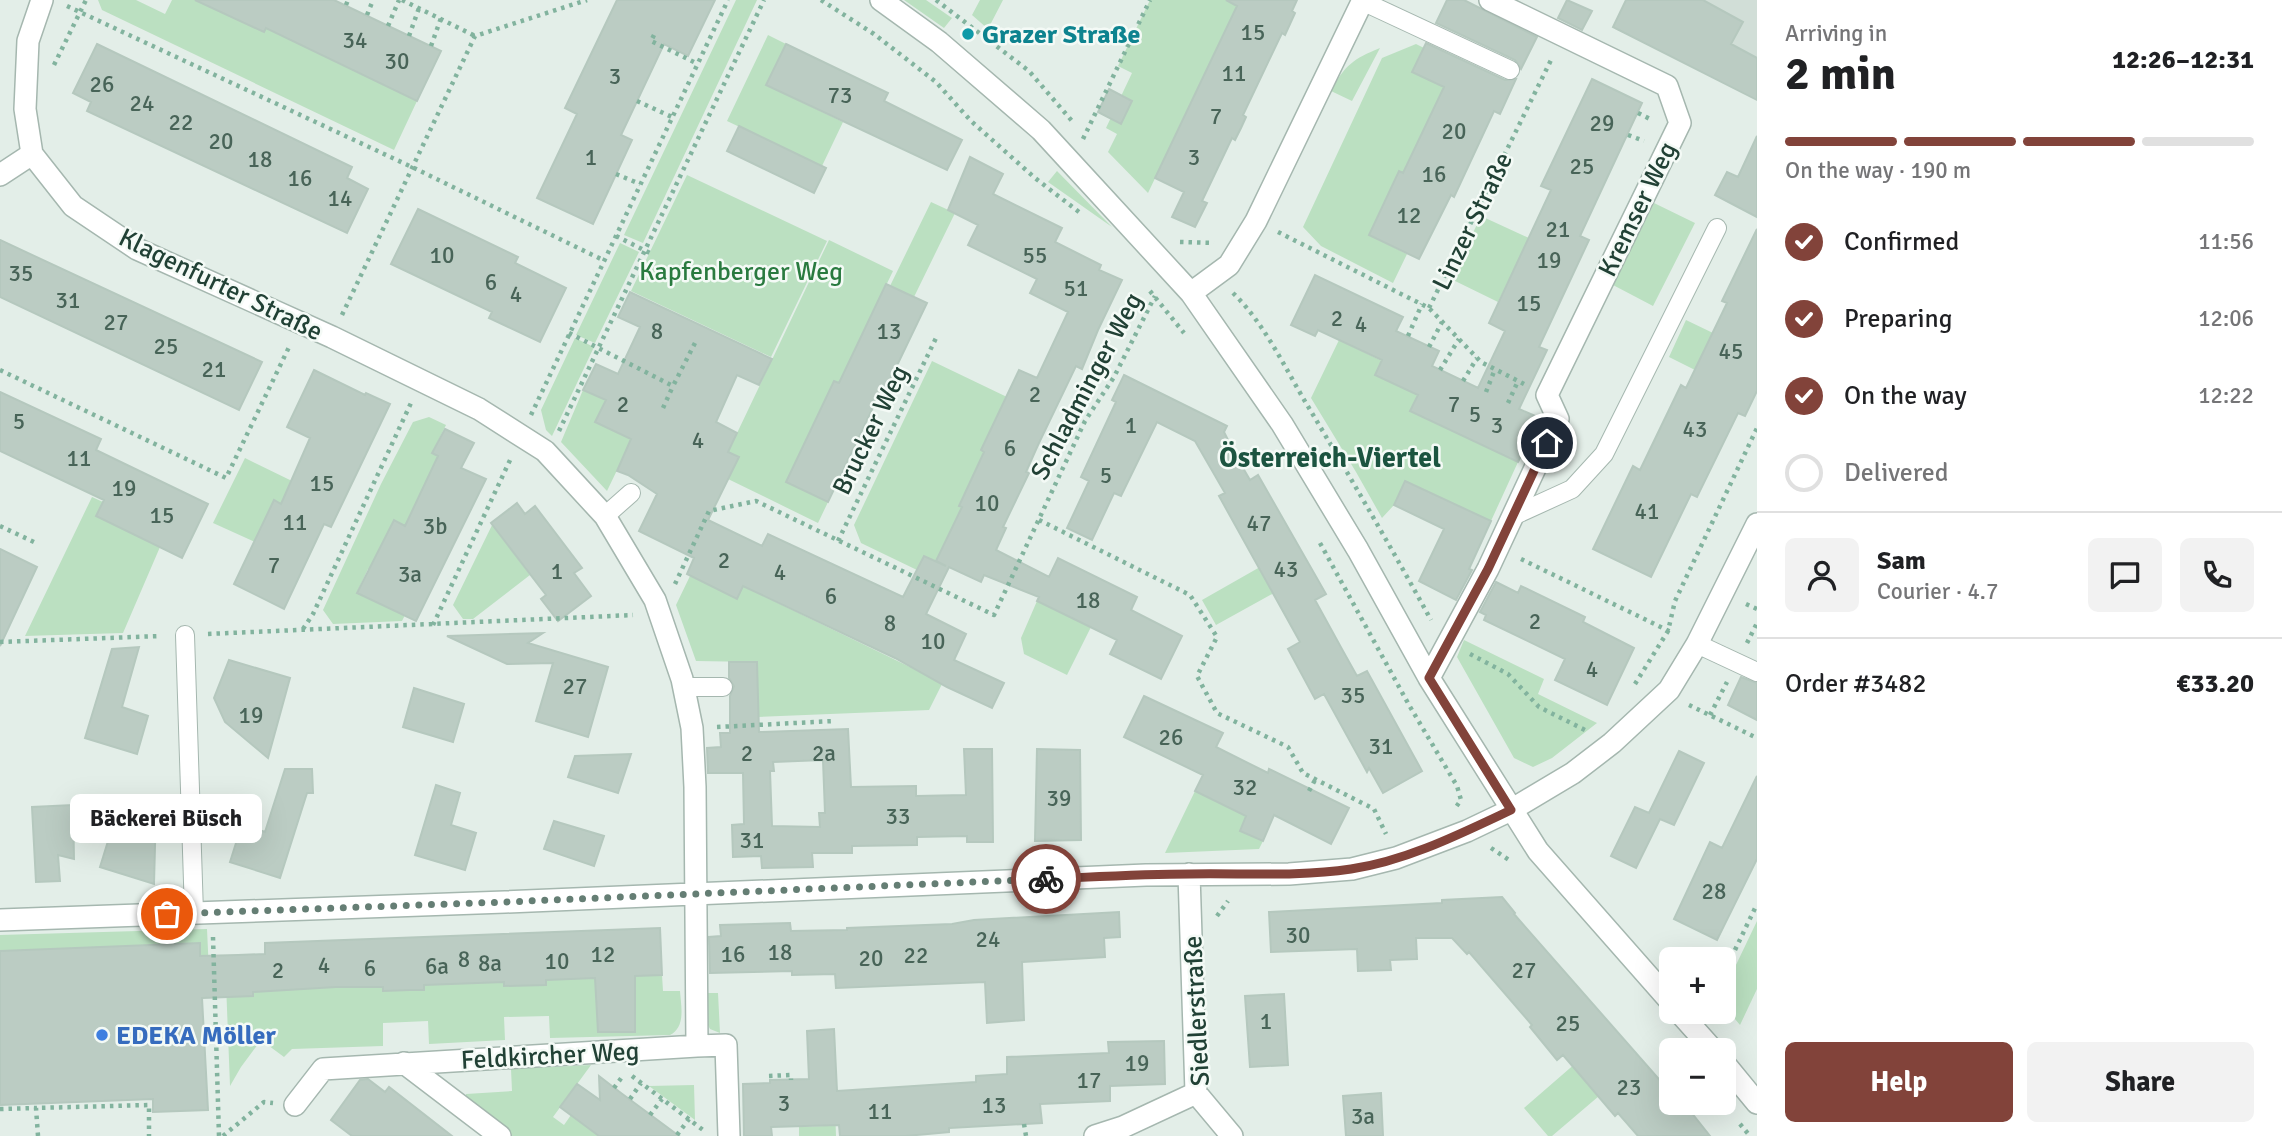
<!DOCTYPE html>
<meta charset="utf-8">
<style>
body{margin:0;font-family:Signika,sans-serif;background:#f2f2f2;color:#202124;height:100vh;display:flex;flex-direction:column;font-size:26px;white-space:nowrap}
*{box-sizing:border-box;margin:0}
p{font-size:23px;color:#757577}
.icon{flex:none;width:38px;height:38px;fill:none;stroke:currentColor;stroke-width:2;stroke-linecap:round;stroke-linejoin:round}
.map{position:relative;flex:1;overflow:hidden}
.details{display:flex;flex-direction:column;background:#fff;width:525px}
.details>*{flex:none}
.controls{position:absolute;left:1659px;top:947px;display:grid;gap:14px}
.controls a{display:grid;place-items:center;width:77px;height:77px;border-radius:10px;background:#fff;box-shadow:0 7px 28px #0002;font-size:35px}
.pin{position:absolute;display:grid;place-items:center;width:60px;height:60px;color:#fff;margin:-30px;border:4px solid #fff;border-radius:50%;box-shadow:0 2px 7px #0007}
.courier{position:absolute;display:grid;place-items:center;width:70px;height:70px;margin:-35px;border:5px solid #82433a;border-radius:50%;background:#fff;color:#222;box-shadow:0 2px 9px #0007}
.bubble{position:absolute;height:49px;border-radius:10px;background:#fff;box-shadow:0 7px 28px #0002;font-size:23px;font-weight:700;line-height:49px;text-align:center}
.summary em{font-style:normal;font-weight:700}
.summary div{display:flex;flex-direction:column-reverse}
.summary{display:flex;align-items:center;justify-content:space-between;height:119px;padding:0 28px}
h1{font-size:46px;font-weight:700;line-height:52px}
.bar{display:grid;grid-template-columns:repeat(4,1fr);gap:10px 7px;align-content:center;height:84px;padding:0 28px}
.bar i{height:9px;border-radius:5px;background:#e0e0e0}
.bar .selected{background:#82433a}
.bar p{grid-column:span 4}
.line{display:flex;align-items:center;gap:18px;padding:0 28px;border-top:2px solid #e0e0e0}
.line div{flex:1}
.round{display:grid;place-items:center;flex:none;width:74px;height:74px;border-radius:10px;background:#f2f2f2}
ol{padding:0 28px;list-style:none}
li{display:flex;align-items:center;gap:21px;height:77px}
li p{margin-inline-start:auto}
li .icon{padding:7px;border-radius:50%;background:#82433a;color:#fff;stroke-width:4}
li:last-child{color:#757577}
li i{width:38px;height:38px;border:4px solid #e0e0e0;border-radius:50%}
.button{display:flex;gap:14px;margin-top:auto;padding:14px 28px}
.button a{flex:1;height:80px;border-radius:10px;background:#82433a;color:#fff;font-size:28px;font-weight:700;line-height:80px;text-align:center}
.button a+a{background:#f2f2f2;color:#202124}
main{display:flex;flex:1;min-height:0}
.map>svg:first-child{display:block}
</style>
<main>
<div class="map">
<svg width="1757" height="1136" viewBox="0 0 1757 1136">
<rect width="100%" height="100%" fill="#e3eee8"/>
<path fill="#d1ded7" d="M1629,0H1757V95L1615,29Z"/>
<path fill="#bbe0c1" d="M98,0H136L165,14L172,0H196L272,16L291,40L417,101L394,150L102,10Z
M736,0H757L643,243L624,235Z
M904,0H926L952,18L944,28Z
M980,0H1003L988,29L972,15Z
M1150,0H1240L1148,193L1108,152L1117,134L1106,128L1132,73L1118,66Z
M768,35L786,44L766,85L843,122L822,166L727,121Z
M1416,44L1424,48L1412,72L1444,87L1403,173L1399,171L1369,235L1407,254L1393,283L1321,246L1303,227L1382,58Z
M1380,48L1352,101L1331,91C1345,65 1353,59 1380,48Z
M1057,171L1112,227L1048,182Z
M687,175L827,241L771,357L631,291Z
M931,202L955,213L914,297L890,286Z
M1654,203L1695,223L1653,306L1613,285Z
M1481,216L1529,238L1498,302L1451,279Z
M829,240L893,271L839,383L786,482L828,502L818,523L728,479L738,457L728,452Z
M620,243L639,252L595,343L576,335Z
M1686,320L1713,333L1695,370L1669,357Z
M575,338L594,347L552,436L546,430L541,410Z
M1339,340L1382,361L1375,375L1418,395L1411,411L1518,462L1491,521L1406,481L1394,505L1382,518L1356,472L1311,398Z
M932,361L1007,397L982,450L984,452L959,505L962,507L936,561L924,556L917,570L861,543L854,525Z
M583,390L606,400L596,422L632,439L607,491L561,442Z
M429,417L446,425L432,453L439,457L406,526L394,521L380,574L368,569L357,592L405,615L402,621L333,624L323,610L381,484L413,422Z
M245,458L292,481L281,504L274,500L255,542L213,523Z
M92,497L103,502L96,516L160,547L123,633L25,636Z
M495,519L503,530L499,534L530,575L473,619H463L453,605Z
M1260,567L1274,593L1216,625L1202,600Z
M690,576L737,598L743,586L910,667L952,664L929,710L758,717L756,662L696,661L676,605Z
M1037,601L1091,627L1067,675L1024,654L1021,638Z
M1464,640L1544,679L1538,694L1597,723L1552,758L1533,767L1514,758L1457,657Z
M1195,791L1247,815L1240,831L1263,841L1259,849L1165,853Z
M1757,921V989L1740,1025L1724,1006V990Z
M207,929L209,972L201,971L200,943L0,951V935Z
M662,975L663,991H680C681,1006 686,1027 670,1035L550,1038L549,1016L504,1017L505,1040L429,1044L428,1021L383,1023V1046L292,1049L284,1057L261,1040L241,1067L230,1086L226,983L267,990L383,986V991L424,990V985L504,981L505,986L546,985V980Z
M706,993H718L720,1033L710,1029L707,1023Z
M1592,1049L1599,1096L1552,1136H1548L1524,1108Z
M591,1065L553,1117L564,1125L571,1115L599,1136H510L466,1103V1094L512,1091L511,1069Z
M694,1085L695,1120L649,1086Z
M825,1107H835L836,1136H799V1127L825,1126Z"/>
<path fill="#bbccc3" stroke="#b5c8be" stroke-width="2" fill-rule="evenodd" d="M195,0H334L441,51L417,101L266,28L264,32Z
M617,0H715L688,56L664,44L621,135L632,140L593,224L537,198L577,114L565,108Z
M1226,0H1297L1292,11L1295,13L1285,35L1282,33L1243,115L1246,117L1241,128L1235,140L1232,138L1202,201L1207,203L1195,227L1172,217L1184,192L1155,178L1237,6Z
M1447,0H1464L1537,37L1521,69L1515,60L1436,23Z
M1567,0L1592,11L1582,30L1558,18Z
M1626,0H1703L1743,22L1731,44L1757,58V100L1613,27Z
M1426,43L1505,80L1516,79L1500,114L1494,111L1454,197L1451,195L1419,259L1369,235L1399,171L1403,173L1444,87L1412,72Z
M97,44L352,167L347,178L368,189L347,233L87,111L91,102L73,93Z
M786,44L888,93L884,101L962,140L947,170L766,85Z
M1592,79L1642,103L1580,236L1589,240L1539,347L1547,350L1519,409L1540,418L1518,462L1410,411L1418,395L1375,375L1382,360L1318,330L1315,336L1291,325L1315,275L1403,317L1396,331L1439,351L1432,366L1478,388L1505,331L1489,323L1551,190L1541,186Z
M1109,89L1132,101L1121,124L1098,112Z
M739,126L826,168L814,193L727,151Z
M1757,136V217L1715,195L1727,172L1738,177Z
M970,157L1003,174L993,194L1062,228L1055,242L1101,265L1099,270L1122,280L1098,330L1082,369L1076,366L1038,445L1026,472L1029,473L1003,527L1006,528L996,550L1049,577L1058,558L1137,597L1131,610L1182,636L1161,679L1110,654L1117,640L1037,601L1039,597L984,575L981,582L949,567L926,614L966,634L954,660L1004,683L992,708L947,687L895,658L743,586L737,599L687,574L694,558L639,531L657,494L628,475L617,471L631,439L595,422L606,400L583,390L596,364L618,374L640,327L618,317L630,292L772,359L759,385L737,375L716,422L737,433L728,452L739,457L708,520L762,546L768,534L903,597L924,556L946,566L936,561L962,507L959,506L984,452L981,450L1019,370L1037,378L1068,312L1030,293L1037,279L968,245L978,225L948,210Z
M418,209L518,257L515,263L566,288L540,342L489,318L492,312L391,264Z
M1757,229V391L1745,416L1738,413L1697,497L1691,494L1651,577L1593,549L1633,466L1640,470L1681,385L1686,388L1727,303L1722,301Z
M0,240L262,362L239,410L0,297Z
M886,284L927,303L879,403L876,401L828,502L786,482L834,381L839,383Z
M314,370L365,395L366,393L390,404L331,527L324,524L284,609L234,584L274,500L281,504L310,438L287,427Z
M1124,375L1227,426L1224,432L1236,456L1250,480L1258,475L1326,594L1315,600L1343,651L1357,676L1367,671L1422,771L1383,793L1369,768L1367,772L1324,694L1315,699L1288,649L1300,642L1219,496L1225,493L1195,441L1157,422L1121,496L1114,493L1092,540L1067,528L1089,481L1081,477L1116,402L1112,400Z
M0,392L101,439L96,450L208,504L182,558L96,516L104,500L0,451Z
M445,429L474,443L461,468L486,479L416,621L357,593L394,520L405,526L438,456L432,453Z
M1405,481L1491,521L1469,569L1472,570L1456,600L1419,581L1444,529L1394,505Z
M517,503L525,514L535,506L582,568L574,573L591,596L558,621L541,599L546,595L491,523Z
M0,549L37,567L0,646Z
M1496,582L1518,593L1521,586L1585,617L1583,622L1634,648L1607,705L1555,680L1565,659L1484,620L1486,615L1480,612Z
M543,633L528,643L608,667L588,737L536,721L553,663L507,664L447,636Z
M139,647L122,707L148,716L137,754L85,738L112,649Z
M229,660L290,678L268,758L225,722L214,698Z
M729,662H757L759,732L848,729L851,787L916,786V796L966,795L964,749H992L993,842H967V836L917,837V845L852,846V853H812L813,867L762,868L761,856L733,857L732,825L744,824L743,773H708L707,748L721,747L720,733H730V696L734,686L729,678ZM823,760L825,813H819L820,827L772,826L770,771H774L773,762Z
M1741,677L1757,683V720L1728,705Z
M414,688L464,704L453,742L403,727Z
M1144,696L1223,733L1216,747L1268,773L1269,769L1349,808L1331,844L1274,815L1263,841L1240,831L1246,816L1195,791L1203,775L1124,737Z
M1037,749L1080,750L1081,840L1035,841Z
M1679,751L1704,763L1674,825L1660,819L1636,868L1611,856L1635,807L1649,813Z
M631,754L618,793L568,777L575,756Z
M285,769H312L313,793H307L280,878L230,862L242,824L265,832Z
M1757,776V859L1717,940L1674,919L1710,842L1722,848Z
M436,785L460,793L451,825L476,833L465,870L415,855Z
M121,799L156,808L154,884L100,867Z
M73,805L74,859L58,855L60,881L36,882L32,807Z
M554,821L604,836L594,866L544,849Z
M1502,897L1515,913L1514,914L1671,1093V1102H1683L1710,1136H1638L1618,1113L1615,1116L1563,1055L1557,1060L1530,1027L1532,1025L1469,952L1467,954L1452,938H1416L1417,959L1390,960L1391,970L1358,971L1357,949L1271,952L1269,912L1442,903V900Z
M1119,912L1120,937L1104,938L1105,957L1022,962L1024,1020L987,1023L985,982L836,988L835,974L792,975V971L710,973L709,937L721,936L720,925L790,923L791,931L847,930V928L952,924L974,920Z
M660,928L662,975L635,976V1032H598L595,978L546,980V985L504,986V982L424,985V990H410L383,991V987H336L253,992V996L202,998L208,1110L153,1112V1099L0,1105V951L200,943V956L238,955L265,954V943Z
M1284,994L1288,1065L1250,1067L1245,996Z
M834,1029L837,1091L976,1082V1076L1007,1074V1057L1109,1053L1108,1042L1164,1041L1165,1084L1110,1086V1101L1040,1104L1042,1123L949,1128V1132L906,1136H840L839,1125L771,1127L772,1136H744L743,1084L770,1083V1080L809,1079L807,1031Z
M599,1076L621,1093L679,1136H599L560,1107L577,1084L600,1100Z
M368,1079L385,1092L389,1087L452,1136H352L331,1120L360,1080Z
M1381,1093L1383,1136H1346L1343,1096Z"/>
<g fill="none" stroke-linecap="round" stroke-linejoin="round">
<g stroke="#a5b7af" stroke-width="20">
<path id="service" d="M1362,1L1510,70
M605,516L631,493
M1513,516L1572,489L1604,454L1717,228
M185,635L194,913
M1697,644L1757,672
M683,687H723"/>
</g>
<g stroke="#a5b7af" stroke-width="24">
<path id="minor" d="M42,0L28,41L25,109L32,154L73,206L137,249L332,337L479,409L545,451L605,516L655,600L682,679L692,728L695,787L697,1046L323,1069L295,1105
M881,0L939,42L1041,130L1191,293L1282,424L1358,550L1429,678L1538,851L1671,1002
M0,175L32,154
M1191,293L1229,265L1256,221L1363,0
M1429,678L1488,569L1558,419L1547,395L1680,123L1667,86L1490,0
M1189,874L1196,1093L1232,1136
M0,920L505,902L1146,875L1289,874L1352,869L1396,858L1467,831L1511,810L1573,773L1612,743L1669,690L1697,644L1757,524
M1679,1012L1713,1050
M697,1046L726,1045L729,1136
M404,1063L500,1136
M1724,1063L1757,1103
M1095,1136L1123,1127L1196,1093"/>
</g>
<path stroke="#82b39e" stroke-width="4.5" stroke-dasharray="3.5 5" stroke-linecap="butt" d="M402,0L475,36
M821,0L874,34L936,82L971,121L1035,178L1079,212
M936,0L1029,71L1072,121
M346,5L348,0
M67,6L414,168L603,260
M367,15L373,0
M388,26L399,0
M654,35L651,41L698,64
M409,36L419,8
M431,46L441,18
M54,65L86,0
M637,101L672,117
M1638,113L1650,119
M1628,135L1644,141
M1083,139L1150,0
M616,174L640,184
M1278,232L1429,308L1481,362L1524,384
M616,236L650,253
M1180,242L1214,243
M1150,291L1184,333
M1233,293C1264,323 1284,366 1306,403C1349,475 1391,547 1431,620
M1429,308L1552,58
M342,315L475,36L587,0
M569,333L673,386L696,341
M1408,336L1422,304
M1429,347L1442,322
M0,370L226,478L290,345
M1440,370L1459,339
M1463,381L1477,358
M1486,392L1495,369
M1508,403L1518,381
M663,408L673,386
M531,415L728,0
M559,431L764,0
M1039,520L1190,595L1217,637L1197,676L1217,713L1288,747L1303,773L1374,809L1386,834
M0,526L36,543
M838,541L937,336
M1320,543L1409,705L1457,786L1461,800L1456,807
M1521,559L1671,632
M675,584L709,511L756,501L994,615L1085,421L1114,377L1155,296
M1746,604L1757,609
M433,625L511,458
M303,629L313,614L411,403
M208,634L633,615
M0,642L161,636
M1747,643L1757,623
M1470,654L1508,674L1539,707L1587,731
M1635,684L1668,631L1675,601L1757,428
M1689,705L1757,738
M1710,715L1727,682
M717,727L834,721
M1309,791L1315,780
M1491,848L1512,862
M1217,916L1228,901
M213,937L219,1136
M1724,973L1757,904
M632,1076L703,1130
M769,1076L791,1075V1080
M614,1088L622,1077
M630,1099L641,1083
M0,1109L36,1108
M650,1115L662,1099
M1024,1124L1026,1136
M1740,1124L1750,1136
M677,1135L689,1119
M38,1136L36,1108L149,1105V1136
M223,1136L264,1102L273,1103"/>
<use href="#service" stroke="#fff" stroke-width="18"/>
<use href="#minor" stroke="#fff" stroke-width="21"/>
</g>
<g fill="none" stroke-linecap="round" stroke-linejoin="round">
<path stroke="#657e74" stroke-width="7" stroke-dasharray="0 12.6" d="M167,914L505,902L1046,879"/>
<path stroke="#82433a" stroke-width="9" d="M1046,879C1094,877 1142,874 1190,874C1243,873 1298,877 1351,869C1406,861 1460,834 1511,810L1429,678L1488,569L1547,443"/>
</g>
<circle fill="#0f9aa8" stroke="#f4faf6" stroke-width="2.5" cx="968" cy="34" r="7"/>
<circle fill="#3f7fe0" stroke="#f4faf6" stroke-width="2.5" cx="102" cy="1035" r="7"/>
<g text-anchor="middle" stroke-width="5" stroke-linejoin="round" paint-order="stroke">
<g font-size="23" fill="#486458">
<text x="1253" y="40">15</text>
<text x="355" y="48">34</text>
<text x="397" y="69">30</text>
<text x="1234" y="81">11</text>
<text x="615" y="84">3</text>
<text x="102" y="92">26</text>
<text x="840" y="103">73</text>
<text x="142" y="111">24</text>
<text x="1216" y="124">7</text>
<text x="181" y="130">22</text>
<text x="1602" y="131">29</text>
<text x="1454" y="139">20</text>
<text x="221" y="149">20</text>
<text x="591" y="165">1</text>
<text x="1194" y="165">3</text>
<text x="260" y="167">18</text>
<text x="1582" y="174">25</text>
<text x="1434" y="182">16</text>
<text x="300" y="186">16</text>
<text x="340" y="206">14</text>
<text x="1409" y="223">12</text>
<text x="1558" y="237">21</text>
<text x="442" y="263">10</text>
<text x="1035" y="263">55</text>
<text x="1549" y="268">19</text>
<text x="21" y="281">35</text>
<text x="491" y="290">6</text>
<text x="1076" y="296">51</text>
<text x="516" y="302">4</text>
<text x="68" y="308">31</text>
<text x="1529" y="311">15</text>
<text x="1337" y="326">2</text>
<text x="116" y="330">27</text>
<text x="1361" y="332">4</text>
<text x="657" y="339">8</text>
<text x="889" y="339">13</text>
<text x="166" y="354">25</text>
<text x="1731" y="359">45</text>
<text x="214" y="377">21</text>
<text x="1035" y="402">2</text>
<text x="623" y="412">2</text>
<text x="1454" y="412">7</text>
<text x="1475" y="422">5</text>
<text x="19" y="429">5</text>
<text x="1131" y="433">1</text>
<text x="1497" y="433">3</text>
<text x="1695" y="437">43</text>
<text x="698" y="448">4</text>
<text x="1010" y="456">6</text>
<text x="79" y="466">11</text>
<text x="1106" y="483">5</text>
<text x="322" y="491">15</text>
<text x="124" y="496">19</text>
<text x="987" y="511">10</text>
<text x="1647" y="519">41</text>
<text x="162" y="523">15</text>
<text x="295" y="530">11</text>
<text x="1259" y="531">47</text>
<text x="435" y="534">3b</text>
<text x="724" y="568">2</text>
<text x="274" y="573">7</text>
<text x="1286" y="577">43</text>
<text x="557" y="579">1</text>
<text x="780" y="580">4</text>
<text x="410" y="582">3a</text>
<text x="831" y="604">6</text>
<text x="1088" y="608">18</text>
<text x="1535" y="629">2</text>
<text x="890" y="631">8</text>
<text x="933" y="649">10</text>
<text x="1592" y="677">4</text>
<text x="575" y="694">27</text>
<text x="1353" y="703">35</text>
<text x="251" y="723">19</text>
<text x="1171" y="745">26</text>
<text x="1381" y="754">31</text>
<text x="747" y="761">2</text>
<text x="824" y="761">2a</text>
<text x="1245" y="795">32</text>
<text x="1059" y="806">39</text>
<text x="898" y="824">33</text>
<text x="752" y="848">31</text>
<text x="1714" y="899">28</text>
<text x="1298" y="943">30</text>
<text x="988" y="947">24</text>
<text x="780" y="960">18</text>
<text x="603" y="962">12</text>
<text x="733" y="962">16</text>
<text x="916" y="963">22</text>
<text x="871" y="966">20</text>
<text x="464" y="967">8</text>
<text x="557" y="969">10</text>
<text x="490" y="971">8a</text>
<text x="324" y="973">4</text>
<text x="437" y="974">6a</text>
<text x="370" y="976">6</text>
<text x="278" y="978">2</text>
<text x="1524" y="978">27</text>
<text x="1266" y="1029">1</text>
<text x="1568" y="1031">25</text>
<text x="1137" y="1071">19</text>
<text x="1089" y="1088">17</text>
<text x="1629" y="1095">23</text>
<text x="784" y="1111">3</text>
<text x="994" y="1113">13</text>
<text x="880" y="1119">11</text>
<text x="1363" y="1124">3a</text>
</g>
<g font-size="26" font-weight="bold" fill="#0d838f" stroke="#f4faf6" text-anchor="start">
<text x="982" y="43">Grazer Straße</text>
</g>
<g font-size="26" fill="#214135" stroke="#f4faf6">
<text transform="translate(1637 209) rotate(-64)" y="9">Kremser Weg</text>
<text transform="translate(1472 221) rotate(-64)" y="9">Linzer Straße</text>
<text transform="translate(221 284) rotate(26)" y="9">Klagenfurter Straße</text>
<text transform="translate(1086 386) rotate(-62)" y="9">Schladminger Weg</text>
<text transform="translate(870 430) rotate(-64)" y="9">Brucker Weg</text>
<text transform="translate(1196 1011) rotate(-93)" y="9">Siedlerstraße</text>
<text transform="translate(550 1055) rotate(-3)" y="9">Feldkircher Weg</text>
</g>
<g font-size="26" fill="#297a3f" stroke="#f4faf6">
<text x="741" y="280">Kapfenberger Weg</text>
</g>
<g font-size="26" font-weight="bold" fill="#366cbe" stroke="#f4faf6" text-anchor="start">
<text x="116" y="1044">EDEKA Möller</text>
</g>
<g font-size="28" font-weight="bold" fill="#1c5440" stroke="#f4faf6">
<text x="1330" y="467">Österreich-Viertel</text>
</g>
</g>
</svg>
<div class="controls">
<a>+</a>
<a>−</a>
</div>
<div class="pin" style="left:167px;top:914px;background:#ea580c"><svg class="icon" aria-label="bag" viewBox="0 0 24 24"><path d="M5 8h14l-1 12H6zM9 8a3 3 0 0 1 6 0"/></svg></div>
<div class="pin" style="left:1547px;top:443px;background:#1f2937"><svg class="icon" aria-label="home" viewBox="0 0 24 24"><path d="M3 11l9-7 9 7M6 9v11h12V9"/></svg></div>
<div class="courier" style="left:1046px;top:879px"><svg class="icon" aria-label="bike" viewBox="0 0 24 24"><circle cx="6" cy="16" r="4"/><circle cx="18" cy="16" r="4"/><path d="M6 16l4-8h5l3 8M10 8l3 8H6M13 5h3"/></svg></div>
<div class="bubble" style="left:70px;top:794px;width:192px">Bäckerei Büsch</div>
</div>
<section class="details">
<div class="summary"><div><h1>2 min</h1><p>Arriving in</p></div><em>12:26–12:31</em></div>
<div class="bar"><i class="selected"></i><i class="selected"></i><i class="selected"></i><i></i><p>On the way · 190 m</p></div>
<ol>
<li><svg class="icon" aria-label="check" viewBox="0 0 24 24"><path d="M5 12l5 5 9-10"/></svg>Confirmed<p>11:56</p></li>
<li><svg class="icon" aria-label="check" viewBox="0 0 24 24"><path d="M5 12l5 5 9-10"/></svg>Preparing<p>12:06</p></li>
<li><svg class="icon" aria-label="check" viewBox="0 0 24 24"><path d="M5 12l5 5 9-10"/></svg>On the way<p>12:22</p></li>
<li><i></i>Delivered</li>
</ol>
<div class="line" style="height:126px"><a class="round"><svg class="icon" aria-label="person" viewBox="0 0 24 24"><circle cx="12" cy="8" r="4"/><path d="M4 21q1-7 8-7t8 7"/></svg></a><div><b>Sam</b><p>Courier · 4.7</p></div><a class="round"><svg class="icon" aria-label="chat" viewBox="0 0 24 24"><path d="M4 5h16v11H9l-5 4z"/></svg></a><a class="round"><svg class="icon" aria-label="phone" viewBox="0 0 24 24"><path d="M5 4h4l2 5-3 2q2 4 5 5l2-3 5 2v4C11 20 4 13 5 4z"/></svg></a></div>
<div class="line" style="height:91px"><div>Order #3482</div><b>€33.20</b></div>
<div class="button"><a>Help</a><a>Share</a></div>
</section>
</main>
